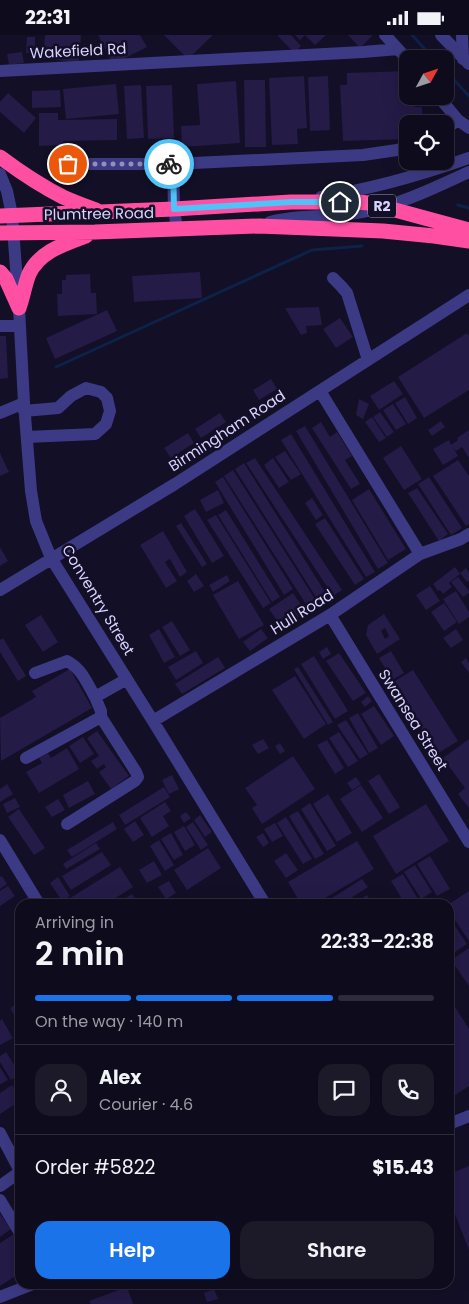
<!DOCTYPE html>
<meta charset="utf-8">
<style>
body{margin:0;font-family:Poppins,sans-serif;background:#1c1929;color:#f1f3f6;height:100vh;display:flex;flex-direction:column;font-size:19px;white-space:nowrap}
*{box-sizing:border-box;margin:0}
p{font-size:16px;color:#9b9ba3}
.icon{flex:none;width:28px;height:28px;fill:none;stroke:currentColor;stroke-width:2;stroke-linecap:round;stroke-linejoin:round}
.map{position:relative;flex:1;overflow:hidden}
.sheet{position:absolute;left:15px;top:864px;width:439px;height:390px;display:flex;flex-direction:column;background:#0e0b1c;border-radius:15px;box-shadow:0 5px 20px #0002,0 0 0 1px #2e2b3b}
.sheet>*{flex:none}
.needle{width:32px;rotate:50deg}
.fabs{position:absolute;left:399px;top:15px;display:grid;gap:10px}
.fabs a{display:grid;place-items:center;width:55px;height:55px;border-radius:10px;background:#0e0b1c;box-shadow:0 5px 20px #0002,0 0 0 1px #2e2b3b;font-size:25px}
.pin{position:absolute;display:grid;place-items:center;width:42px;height:42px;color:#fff;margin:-21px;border:2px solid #fff;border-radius:50%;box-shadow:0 1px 5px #0007}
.courier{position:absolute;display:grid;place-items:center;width:50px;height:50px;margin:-25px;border:4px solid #4fc3f7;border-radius:50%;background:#fff;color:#222;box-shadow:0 1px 6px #0007}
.overview em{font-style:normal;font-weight:600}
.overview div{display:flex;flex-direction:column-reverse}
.overview{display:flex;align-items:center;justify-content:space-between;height:85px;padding:0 20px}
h1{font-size:32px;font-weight:600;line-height:38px}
.bar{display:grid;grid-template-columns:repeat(4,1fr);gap:8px 5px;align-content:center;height:60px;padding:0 20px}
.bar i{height:6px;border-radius:4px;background:#2e2b3b}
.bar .active{background:#1a73e8}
.bar p{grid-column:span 4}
.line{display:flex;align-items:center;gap:12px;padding:0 20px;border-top:1px solid #2e2b3b}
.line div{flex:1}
.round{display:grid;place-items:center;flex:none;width:52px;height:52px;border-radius:15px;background:#1c1929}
.action{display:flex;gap:10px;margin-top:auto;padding:10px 20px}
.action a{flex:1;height:58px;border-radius:15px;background:#1a73e8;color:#fff;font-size:20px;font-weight:600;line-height:58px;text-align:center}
.action a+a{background:#1c1929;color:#f1f3f6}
.status{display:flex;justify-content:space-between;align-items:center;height:35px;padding:0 25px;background:#0e0b1c;direction:ltr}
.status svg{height:14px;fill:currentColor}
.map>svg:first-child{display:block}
</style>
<div class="status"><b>22:31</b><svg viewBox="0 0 49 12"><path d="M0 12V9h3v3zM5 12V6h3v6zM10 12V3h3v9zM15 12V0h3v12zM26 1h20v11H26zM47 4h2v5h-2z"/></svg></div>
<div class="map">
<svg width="469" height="1269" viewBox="0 0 469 1269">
<rect width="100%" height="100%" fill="#130f26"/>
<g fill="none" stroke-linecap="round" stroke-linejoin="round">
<path stroke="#0c2248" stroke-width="3" d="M412,0L434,24
M445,35L469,61
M458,170L469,173
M56,332L312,215L362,211"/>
</g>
<path fill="#241b47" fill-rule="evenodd" d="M45,0H81L79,27L43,24Z
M98,0H140L147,12L113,29Z
M164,0H213L188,24Z
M277,0H291L301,11L294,18Z
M295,0H326L315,10L305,0L300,5Z
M348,0H371L372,1L360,13Z
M27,2H35V18H26Z
M22,17L24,28L9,30L7,19Z
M408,36V61H415V72H422L423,89H408V104L343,106L340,50H347V38Z
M304,41L307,93L297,94L298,109L272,110L269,43Z
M328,41L330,95L310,96L308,42Z
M244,45H265L266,112H245Z
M236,46L240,108L182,112L181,91L200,90L197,49Z
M116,49L119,79L66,84L63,54Z
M141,50L144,103L127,104L124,51Z
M172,50L174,103L148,104L146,51Z
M60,55L61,72L32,73V56Z
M8,58L36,83L24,98L0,77V67Z
M39,78H58V85L117,84V105L63,106V110L39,111Z
M200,237L202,263L134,267L132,241Z
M90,239L91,258H96L97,279L58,281L57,259H62V245H66V240Z
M319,272L322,290L306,291L307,298L301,300L285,273Z
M107,275L117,296L55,324L46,303Z
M340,283L353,302L336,313L323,294Z
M467,298L469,301V355L424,383L398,342Z
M0,301H6L8,343L0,344Z
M271,344L277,354L259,365L253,355Z
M394,346L403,359L379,375L370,361Z
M405,362L417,383L408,389L395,368Z
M359,364L369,369L363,384L356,380Z
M393,369L406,389L396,395L383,375Z
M380,377L394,397L387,402L373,382Z
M220,378L226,387L201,403L195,394Z
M372,382L386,403L379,407L365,387Z
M441,386L445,392L432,401L428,395Z
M321,387L330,402L337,397L352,421L345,425L360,449L351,454L312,393Z
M305,391L388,528L378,534L296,396Z
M469,395V423L462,412L456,416L453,412L458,421L443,430L433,414L449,405L451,410L458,405L457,403Z
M188,398L194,408L171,423L164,413Z
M291,399L375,537L366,542L281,405Z
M401,411L422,444L404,455L383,423Z
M285,416L301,439L291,445L275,422Z
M0,418L9,437L0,441Z
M255,423L342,555L333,561L246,428Z
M273,423L289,447L279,453L264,430Z
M458,425L469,441V489L466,491L433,441Z
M244,428L330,565L321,570L235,434Z
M233,435L320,572L311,577L224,441Z
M223,442L293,554L284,560L215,447Z
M429,442L462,493L451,500L418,449Z
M417,453L448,499L439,506L408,458Z
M369,454L406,514L388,525L352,465Z
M218,455L224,468L206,477L200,465Z
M312,463L323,480L316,485L305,468Z
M195,474L224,521L212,528L184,481Z
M226,475L280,562L272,567L218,480Z
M216,480L271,568L263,573L207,485Z
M325,483L364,544L355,550L315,489Z
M181,488L207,529L202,532L176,491Z
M163,496L187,537L180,542L170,524L165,527L177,546L166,553L140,510Z
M0,512L8,526L0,531Z
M455,532L460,539L449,548L452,552L443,559L440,555L438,556L433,549Z
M466,533L469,537V546L467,547L460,538Z
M196,539L204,551L194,557L187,546Z
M227,540L230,546L213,557L209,550Z
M458,542L469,556V558L463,562L451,547Z
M238,546L264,590L239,604L213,560Z
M430,551L440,566L426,575L416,560Z
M456,556L469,577V582L459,589L443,564Z
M293,558L306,577L282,593L269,574Z
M444,568L457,587L444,596L431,577Z
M384,579L400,604L377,619L366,600L368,590ZM385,593L389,601L385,604L381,596Z
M41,580L58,607L43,617L25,590Z
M172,586L190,615L180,621L162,592Z
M159,594L175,622L164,628L149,600Z
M261,594L268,603L250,616L243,607Z
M456,594L463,605L451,613L443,603Z
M3,603L26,641L18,646L0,617V605Z
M327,612L331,619L323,624L319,617Z
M196,616L203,628L176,645L168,632Z
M391,616L404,638L392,645L379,623Z
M339,618L366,658L353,666L326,626Z
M314,621L348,676L335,684L301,629Z
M218,622L225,633L182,659L175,649Z
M466,623L469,628V638L461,627Z
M298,632L333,687L328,690L294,634Z
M70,634L92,673L1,726L0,683L36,662L32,656Z
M413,635L458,706L437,719L393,647Z
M295,641L326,689L304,704L272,655Z
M368,661L372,666L365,672L361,667Z
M374,671L394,701L381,710L361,679Z
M358,678L378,713L369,718L349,683Z
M346,685L368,719L360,724L337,690Z
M97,696L129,741L111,754L99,737L106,732L104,729L97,734L91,726L99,721L87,703Z
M339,697L358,726L348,732L329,703Z
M83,702L94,719L80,728L69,711Z
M263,704L269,713L258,719L252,710Z
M469,704V773L458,759L465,753L443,723Z
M327,705L344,733L335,739L317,710Z
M280,708L285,716L280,719L275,711Z
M67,713L79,734L39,758L26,737L42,728L39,723L48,718L51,723Z
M293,721L315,754L262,789L252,773L257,770L245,753Z
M379,739L400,772L389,779L368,746Z
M172,740L179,754L169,759L162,745Z
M356,742L361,749L352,755L347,748Z
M88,746L95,759L69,773L63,760Z
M7,749L13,759L0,767V754Z
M361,750L383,783L362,797L340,764Z
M164,752L170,762L125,790L119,780Z
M328,759L352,798L337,807L313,769Z
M15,763L20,772L7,778L3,769Z
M58,764L65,775L52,782L45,772Z
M165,767L171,776L163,781L169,791L152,802L140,783Z
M310,768L336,811L327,816L301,774Z
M426,769L449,806L396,839L373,801Z
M19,774L45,813L34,820L8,782Z
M298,776L324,819L315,824L289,781Z
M186,777L191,783L184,788L180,781Z
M200,780L212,797L205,802L194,785Z
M286,782L312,824L303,829L277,788Z
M135,786L144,800L133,807L124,794Z
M113,787L117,794L72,822L67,815Z
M193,787L208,810L201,815L186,792Z
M275,788L283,801L272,807L264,794Z
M184,791L195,810L185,816L174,797Z
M171,798L183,820L174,825L161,804Z
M263,798L269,808L263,812L256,802Z
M159,805L174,830L165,836L150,811Z
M357,806L374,834L315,869H301L288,847Z
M96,808L100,814L66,834L63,829Z
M208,813L221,833L187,855L174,835Z
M102,817L111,830L71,855L62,841Z
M286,818L298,835L286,843L274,826Z
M430,821L450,854L437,861L417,829Z
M154,826L162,840L147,848L139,835Z
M415,830L432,857L421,864L404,837Z
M120,832L133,852L106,869H73L70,863Z
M403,839L421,869H405L391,846Z
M2,841L7,849L0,854V842Z
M58,842L70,861L62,866L50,848Z
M362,844L368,852L342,869H336L332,863Z
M169,846L176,858L166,864L158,852Z
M8,851L15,861L0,871V856Z
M469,856V906L449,876V869Z
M132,859L138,869H116Z
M367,860L372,869H359L357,866Z
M244,864L247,869H236Z
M449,882L467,909L455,917L449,908Z
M469,913V951L451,925Z
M449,964H450L469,994V1051L449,1064Z
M20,967V990L10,973Z
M2,984L13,1003L0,1010V986Z
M6,1017L20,1039L11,1045L0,1027V1021Z
M20,1024V1035L15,1028Z
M0,1032L8,1045L1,1049H0Z
M12,1050L20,1061V1066L0,1079V1058Z
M469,1131V1215L449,1164V1139Z
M0,1179L11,1194L0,1202Z
M14,1199L20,1208V1238L0,1251V1208Z
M175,1249H193L178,1255Z
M411,1249H424L412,1253Z
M127,1252L133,1269H91L89,1266Z
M214,1254L218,1264L207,1267L204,1258Z"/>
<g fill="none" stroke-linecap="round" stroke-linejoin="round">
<path stroke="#3d3a85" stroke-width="12" d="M385,0L408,25
M441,0L469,29
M462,0L463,24
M0,36L363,17L398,14
M438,61L458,85L469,93
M445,94L458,85
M68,129H173L363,120L397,115L408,112
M173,129L174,174L177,194
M0,139L7,156L12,180L19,273L24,368L31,456L36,486L51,523L153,686L265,869
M321,162C372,154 421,140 469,123
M270,187C300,179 332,183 362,177C400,170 434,153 469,137
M333,243L341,251L347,258L368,325
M0,291H20
M320,356L420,519
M24,376L58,373L71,361L86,353L101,357L107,363L110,376L106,389L95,399L27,402
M0,378L24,368
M0,555L175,449L469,260
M330,580L469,807
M35,638L67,626C82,634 87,648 95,662
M153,686L330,580L420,519L461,504L469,499
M26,723L101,682V676L95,662L127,644
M67,789L135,746L138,742L136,737L101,682
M0,805L39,869
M449,1089L469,1081
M0,1098L20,1136L17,1139L0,1151
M0,1165L20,1198
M0,1262L33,1249"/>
<path stroke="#ff4fa3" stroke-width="15" d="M0,122C20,137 41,151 63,162C74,167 85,171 96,175
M0,181L174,174L291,167H356L369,168L384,172L469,195
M0,198L95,197L259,191L383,196L434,201L469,206
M0,237L6,244L19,273
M19,273C23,262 25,249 29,239C40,216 65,209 86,201"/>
</g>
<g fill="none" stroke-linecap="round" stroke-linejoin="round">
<path stroke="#948fb3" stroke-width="5" stroke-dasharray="0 9" d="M68,129H169"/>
<path stroke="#4fc3f7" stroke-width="6" d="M169,129H173L174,174L292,167H340"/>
</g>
<g text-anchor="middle" stroke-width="5" stroke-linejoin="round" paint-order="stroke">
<rect fill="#130f26" stroke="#9e99be" stroke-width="1" x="368" y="159.5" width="28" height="23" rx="4"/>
<g font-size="14" font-weight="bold" fill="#d9d4ff">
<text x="382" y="176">R2</text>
</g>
<g font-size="15" fill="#d9d4ff" stroke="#130f26">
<text transform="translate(78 16) rotate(-3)" y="5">Wakefield Rd</text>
<text transform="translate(99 179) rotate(-1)" y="5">Plumtree Road</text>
<text transform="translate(227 396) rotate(-33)" y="5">Birmingham Road</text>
<text transform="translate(98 565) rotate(59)" y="5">Conventry Street</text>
<text transform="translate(302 577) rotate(-32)" y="5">Hull Road</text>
<text transform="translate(413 685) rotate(58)" y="5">Swansea Street</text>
</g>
</g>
</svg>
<div class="fabs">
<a><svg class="needle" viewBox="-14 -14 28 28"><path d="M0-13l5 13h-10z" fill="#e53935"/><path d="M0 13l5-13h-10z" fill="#9b9ba3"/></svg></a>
<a><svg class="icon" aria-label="locate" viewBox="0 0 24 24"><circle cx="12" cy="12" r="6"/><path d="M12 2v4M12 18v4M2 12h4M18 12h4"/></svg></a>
</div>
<div class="pin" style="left:68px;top:129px;background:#ea580c"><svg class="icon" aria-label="bag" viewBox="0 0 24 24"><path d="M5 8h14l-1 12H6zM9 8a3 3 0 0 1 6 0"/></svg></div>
<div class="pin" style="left:340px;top:167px;background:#1f2937"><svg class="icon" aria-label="home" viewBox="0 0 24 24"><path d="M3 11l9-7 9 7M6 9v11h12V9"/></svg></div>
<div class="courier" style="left:169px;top:129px"><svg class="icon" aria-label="bike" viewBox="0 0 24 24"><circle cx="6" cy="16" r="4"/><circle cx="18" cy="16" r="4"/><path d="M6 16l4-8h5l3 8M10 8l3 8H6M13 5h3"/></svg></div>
<section class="sheet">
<div class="overview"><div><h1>2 min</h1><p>Arriving in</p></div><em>22:33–22:38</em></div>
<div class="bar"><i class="active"></i><i class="active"></i><i class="active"></i><i></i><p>On the way · 140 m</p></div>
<div class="line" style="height:90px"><a class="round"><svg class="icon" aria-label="person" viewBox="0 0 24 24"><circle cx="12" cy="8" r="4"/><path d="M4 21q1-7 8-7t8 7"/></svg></a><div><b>Alex</b><p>Courier · 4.6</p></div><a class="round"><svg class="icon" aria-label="chat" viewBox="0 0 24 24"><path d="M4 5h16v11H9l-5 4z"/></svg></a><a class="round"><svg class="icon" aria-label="phone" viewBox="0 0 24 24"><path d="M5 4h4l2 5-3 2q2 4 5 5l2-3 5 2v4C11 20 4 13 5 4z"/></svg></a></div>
<div class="line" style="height:65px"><div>Order #5822</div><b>$15.43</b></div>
<div class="action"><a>Help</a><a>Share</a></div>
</section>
</div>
